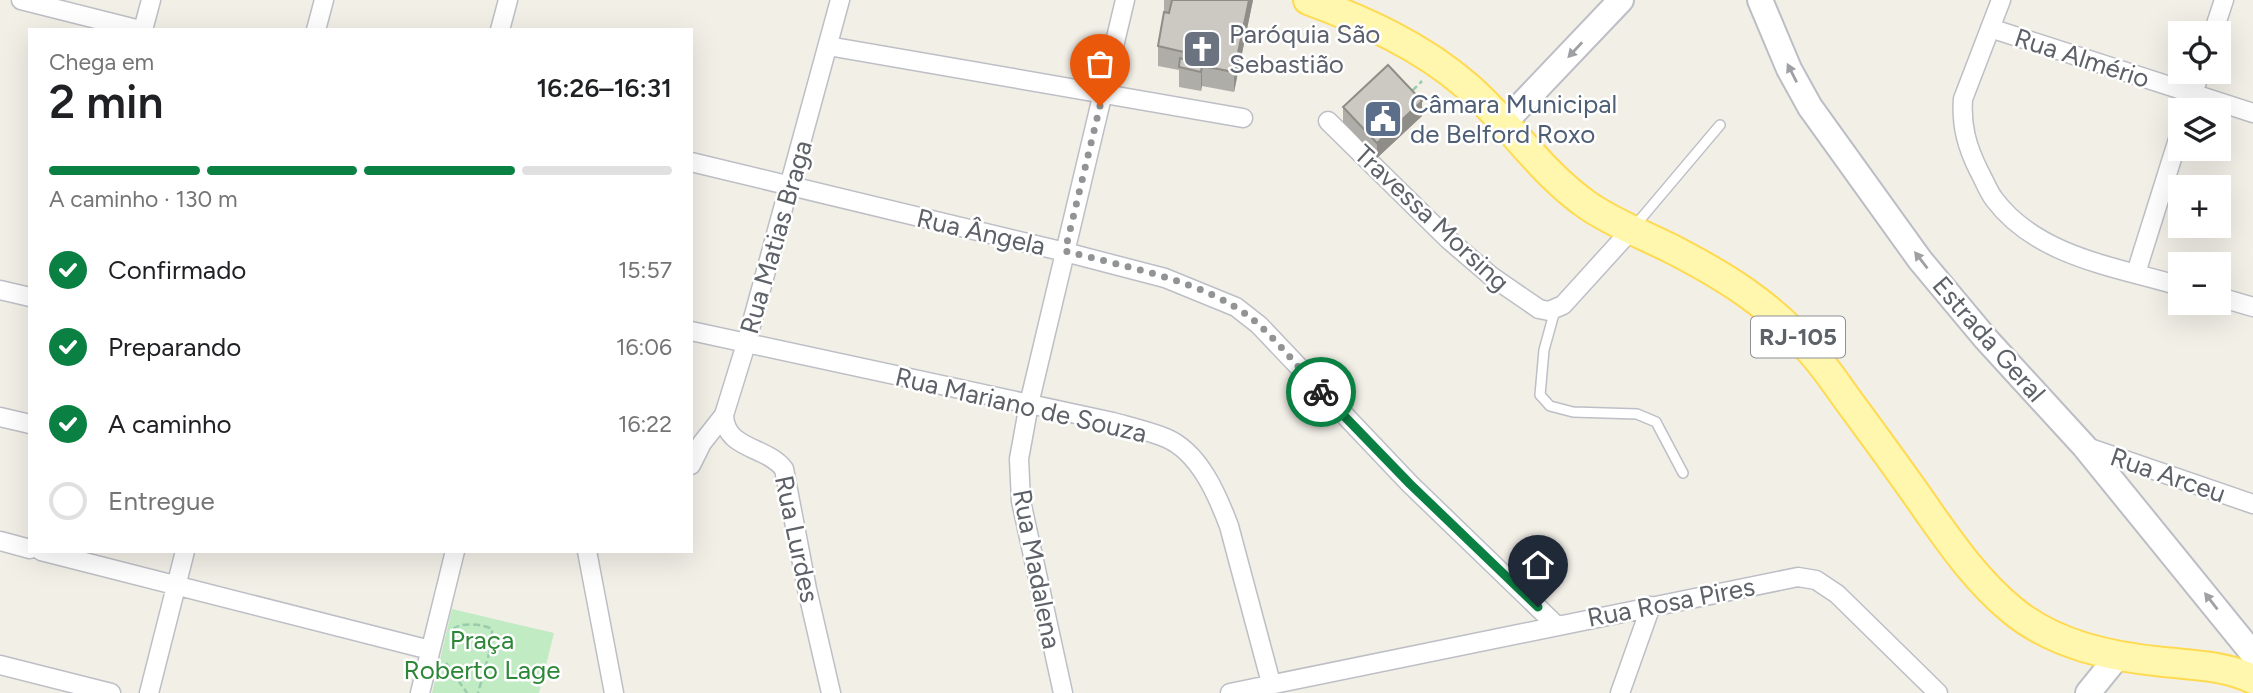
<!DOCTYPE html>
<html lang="pt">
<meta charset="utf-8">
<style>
body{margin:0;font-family:Figtree,sans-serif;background:#f6f6f6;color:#202124;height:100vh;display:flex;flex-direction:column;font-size:26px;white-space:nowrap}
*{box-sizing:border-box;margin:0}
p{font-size:23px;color:#757577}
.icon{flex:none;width:38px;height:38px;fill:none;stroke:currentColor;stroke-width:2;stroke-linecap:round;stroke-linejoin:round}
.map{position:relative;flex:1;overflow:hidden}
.panel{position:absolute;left:28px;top:28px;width:665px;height:525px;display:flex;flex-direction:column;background:#fff;border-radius:0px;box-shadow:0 7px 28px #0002}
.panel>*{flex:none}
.fabs{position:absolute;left:2168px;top:21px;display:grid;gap:14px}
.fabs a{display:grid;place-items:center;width:63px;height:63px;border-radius:0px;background:#fff;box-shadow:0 7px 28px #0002;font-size:35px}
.pin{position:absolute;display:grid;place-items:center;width:60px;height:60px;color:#fff;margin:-72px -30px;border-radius:50% 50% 50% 0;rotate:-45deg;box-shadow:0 0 7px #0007}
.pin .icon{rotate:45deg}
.courier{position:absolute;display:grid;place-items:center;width:70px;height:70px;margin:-35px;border:5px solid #0b8043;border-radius:50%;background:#fff;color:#222;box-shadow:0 2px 9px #0007}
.overview em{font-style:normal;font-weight:600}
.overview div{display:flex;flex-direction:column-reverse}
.overview{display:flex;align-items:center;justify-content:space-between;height:119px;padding:0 21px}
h1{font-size:46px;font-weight:600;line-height:52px}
.bar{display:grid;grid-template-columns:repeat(4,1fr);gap:10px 7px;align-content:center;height:84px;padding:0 21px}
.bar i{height:9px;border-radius:5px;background:#e0e0e0}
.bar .selected{background:#0b8043}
.bar p{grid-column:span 4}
ol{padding:0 21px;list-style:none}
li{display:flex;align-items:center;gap:21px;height:77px}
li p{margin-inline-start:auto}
li .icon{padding:7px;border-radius:50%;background:#0b8043;color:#fff;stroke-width:4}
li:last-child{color:#757577}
li i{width:38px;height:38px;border:4px solid #e0e0e0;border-radius:50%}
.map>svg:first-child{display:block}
</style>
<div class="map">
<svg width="2253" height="693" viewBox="0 0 2253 693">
<rect width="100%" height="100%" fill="#f1efe6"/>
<path fill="#c0ebc3" d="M452,609L554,633L539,693H432Z"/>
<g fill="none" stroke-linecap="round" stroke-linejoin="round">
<g stroke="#bdbfc6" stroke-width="12">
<path id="lane" d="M1633,228L1720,125
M1555,310L1544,350L1540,395L1550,406L1573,412L1637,414L1656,422L1683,473"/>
</g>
<g stroke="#bdbfc6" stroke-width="21">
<path id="street" d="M21,0L140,30
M2001,0L1963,99C1961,126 1967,147 1979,171C1984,180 1988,191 1994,199C2037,257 2117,267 2180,286
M1990,28L2253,113
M143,30L151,0
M316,30L324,0
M500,30L508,0
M2213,33L2224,0
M828,46L1243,118
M2188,110L2200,72
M1328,121L1449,240L1491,276L1539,309L1549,311L1563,305L1632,229
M691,162L1065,252L1165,278L1236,307L1259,325L1410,484L1556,625
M2136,273L2180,133
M0,290L30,297
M2219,297L2253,307
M691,331L1113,422C1131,427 1149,431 1166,438C1199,452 1217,494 1229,526L1271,683
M724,415C725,450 767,446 784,469L807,589L831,693
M0,417L30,424
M2084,446L2253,504
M691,465L702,443L724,415L746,344L840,0
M0,541L30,549
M41,551L430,650
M587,551L614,693
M0,665L111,693
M149,693L185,551
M420,693L455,551
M1063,693L1021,501L1019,459L1029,404L1125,0
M1230,693L1798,577L1816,580L1837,594L1938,693
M1620,693L1651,606"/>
</g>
<g stroke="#bbbec5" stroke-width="28">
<path id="secondary" d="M1760,0L1789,69L1810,107L1920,260L1986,339L2084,446L2253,654
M1504,123L1621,0
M2088,693L2118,656"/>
</g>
<g stroke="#ffda51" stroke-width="32">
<path id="primary" d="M1308,0C1365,21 1421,46 1467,86C1510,123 1539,171 1587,205C1613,223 1644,235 1672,249C1726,277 1768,303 1808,348C1826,367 1840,390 1856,411C1881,445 1906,479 1930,514C1954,548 1979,583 2012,610C2054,645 2111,657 2164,662C2194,665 2225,666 2253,679"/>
</g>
<path stroke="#98ccaa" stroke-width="2.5" stroke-dasharray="7 3.5" stroke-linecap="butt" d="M1412,91L1422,81
M453,629C461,622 483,624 492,629V643L478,693
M446,663L467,693"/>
<use href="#lane" stroke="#fff" stroke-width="9"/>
<use href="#street" stroke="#fff" stroke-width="18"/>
<use href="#secondary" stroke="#fff" stroke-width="24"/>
<use href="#primary" stroke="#fff7ad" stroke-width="28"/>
</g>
<path fill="#afada8" d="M1164,0H1253L1234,92L1202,86L1201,91L1179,87V70L1158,66V46L1164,13Z
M1343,107L1422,116L1377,158L1343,122Z"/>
<path fill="#8f8d88" d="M1249,0H1253L1234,92V72Z
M1202,66V86L1201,91V72Z
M1422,101V116L1377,158V143Z"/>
<path fill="#ccc9c3" stroke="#8f8d88" stroke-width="2" d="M1172,0H1249L1234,72L1202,66L1201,72L1179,67L1180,58L1186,60L1188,53L1158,46L1164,12L1169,13Z
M1388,65L1422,101L1377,143L1343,107Z"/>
<defs><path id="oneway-solid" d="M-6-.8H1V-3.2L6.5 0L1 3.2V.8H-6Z" transform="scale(1.75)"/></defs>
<g fill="#9ea0a4">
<use href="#oneway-solid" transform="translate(1575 50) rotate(133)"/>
<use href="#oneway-solid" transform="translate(1792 73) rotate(-117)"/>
<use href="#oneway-solid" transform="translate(1921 260) rotate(-128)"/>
<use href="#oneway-solid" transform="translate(2211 601) rotate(-128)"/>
</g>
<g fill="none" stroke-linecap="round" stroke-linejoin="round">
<path stroke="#919394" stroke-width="7" stroke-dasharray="0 12.6" d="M1100,106L1065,251C1122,266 1205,281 1251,318C1277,339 1298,368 1321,392"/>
<path stroke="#0b8043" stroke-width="9" d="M1321,392L1410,484L1538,607"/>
</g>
<defs>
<g id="church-square" transform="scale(2.0125)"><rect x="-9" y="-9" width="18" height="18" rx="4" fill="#6b7280" stroke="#fff"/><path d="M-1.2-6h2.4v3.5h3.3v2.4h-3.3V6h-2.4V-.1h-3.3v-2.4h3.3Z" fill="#fff"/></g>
<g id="civic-square" transform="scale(2.0125)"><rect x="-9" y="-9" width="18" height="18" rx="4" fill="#5c6f8a" stroke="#fff"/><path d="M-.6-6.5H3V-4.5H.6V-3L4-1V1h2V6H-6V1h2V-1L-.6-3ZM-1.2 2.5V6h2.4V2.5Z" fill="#fff"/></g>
</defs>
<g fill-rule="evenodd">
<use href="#church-square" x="1202" y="49"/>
<use href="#civic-square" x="1383" y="119"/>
</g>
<g text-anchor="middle" stroke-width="5" stroke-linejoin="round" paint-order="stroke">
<rect fill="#fff" stroke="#8e9095" stroke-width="2" x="1751" y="316.5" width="94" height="41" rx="5"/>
<g font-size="24" font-weight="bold" fill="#5d6168">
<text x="1798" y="345">RJ-105</text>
</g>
<g font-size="26" fill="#5b616d" stroke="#fff" text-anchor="start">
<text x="1229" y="43">Paróquia São<tspan x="1229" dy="30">Sebastião</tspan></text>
</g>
<g font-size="26" fill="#5d6168" stroke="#fff">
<text transform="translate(2082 58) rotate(18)" y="9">Rua Almério</text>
<text transform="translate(1432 218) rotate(43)" y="9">Travessa Morsing</text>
<text transform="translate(981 232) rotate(13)" y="9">Rua Ângela</text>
<text transform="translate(776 237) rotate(-74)" y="9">Rua Matias Braga</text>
<text transform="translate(1989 339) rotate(49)" y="9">Estrada Geral</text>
<text transform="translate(1021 405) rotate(13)" y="9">Rua Mariano de Souza</text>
<text transform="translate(2168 475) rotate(19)" y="9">Rua Arceu</text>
<text transform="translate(797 539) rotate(78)" y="9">Rua Lurdes</text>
<text transform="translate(1037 569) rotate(79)" y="9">Rua Madalena</text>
<text transform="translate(1671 602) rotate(-11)" y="9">Rua Rosa Pires</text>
</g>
<g font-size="26" fill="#4e5e75" stroke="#fff" text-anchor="start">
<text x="1410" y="113">Câmara Municipal<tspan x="1410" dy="30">de Belford Roxo</tspan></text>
</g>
<g font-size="26" fill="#2d8737" stroke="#fff">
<text x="482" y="649">Praça<tspan x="482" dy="30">Roberto Lage</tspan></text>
</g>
</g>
</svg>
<div class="fabs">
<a><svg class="icon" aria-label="locate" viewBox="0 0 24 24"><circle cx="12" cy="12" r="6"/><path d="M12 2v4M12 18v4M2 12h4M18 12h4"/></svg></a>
<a><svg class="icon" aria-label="layers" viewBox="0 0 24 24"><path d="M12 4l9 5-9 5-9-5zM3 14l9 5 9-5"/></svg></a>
<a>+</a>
<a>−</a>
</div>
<div class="pin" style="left:1100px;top:106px;background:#ea580c"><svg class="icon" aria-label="bag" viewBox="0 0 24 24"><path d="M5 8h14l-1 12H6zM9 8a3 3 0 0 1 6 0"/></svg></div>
<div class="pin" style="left:1538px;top:607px;background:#1f2937"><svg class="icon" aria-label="home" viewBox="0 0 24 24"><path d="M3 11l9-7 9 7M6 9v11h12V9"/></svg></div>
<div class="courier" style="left:1321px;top:392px"><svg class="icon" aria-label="bike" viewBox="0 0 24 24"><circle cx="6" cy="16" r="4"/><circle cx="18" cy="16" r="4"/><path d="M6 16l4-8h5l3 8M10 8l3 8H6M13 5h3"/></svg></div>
<section class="panel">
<div class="overview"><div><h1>2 min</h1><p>Chega em</p></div><em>16:26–16:31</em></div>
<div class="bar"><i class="selected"></i><i class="selected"></i><i class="selected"></i><i></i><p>A caminho · 130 m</p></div>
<ol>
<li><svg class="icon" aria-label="check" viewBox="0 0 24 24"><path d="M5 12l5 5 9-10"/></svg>Confirmado<p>15:57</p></li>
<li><svg class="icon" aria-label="check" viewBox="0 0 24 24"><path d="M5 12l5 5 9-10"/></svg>Preparando<p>16:06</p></li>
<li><svg class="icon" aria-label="check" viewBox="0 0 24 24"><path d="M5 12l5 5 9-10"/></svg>A caminho<p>16:22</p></li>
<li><i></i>Entregue</li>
</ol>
</section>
</div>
